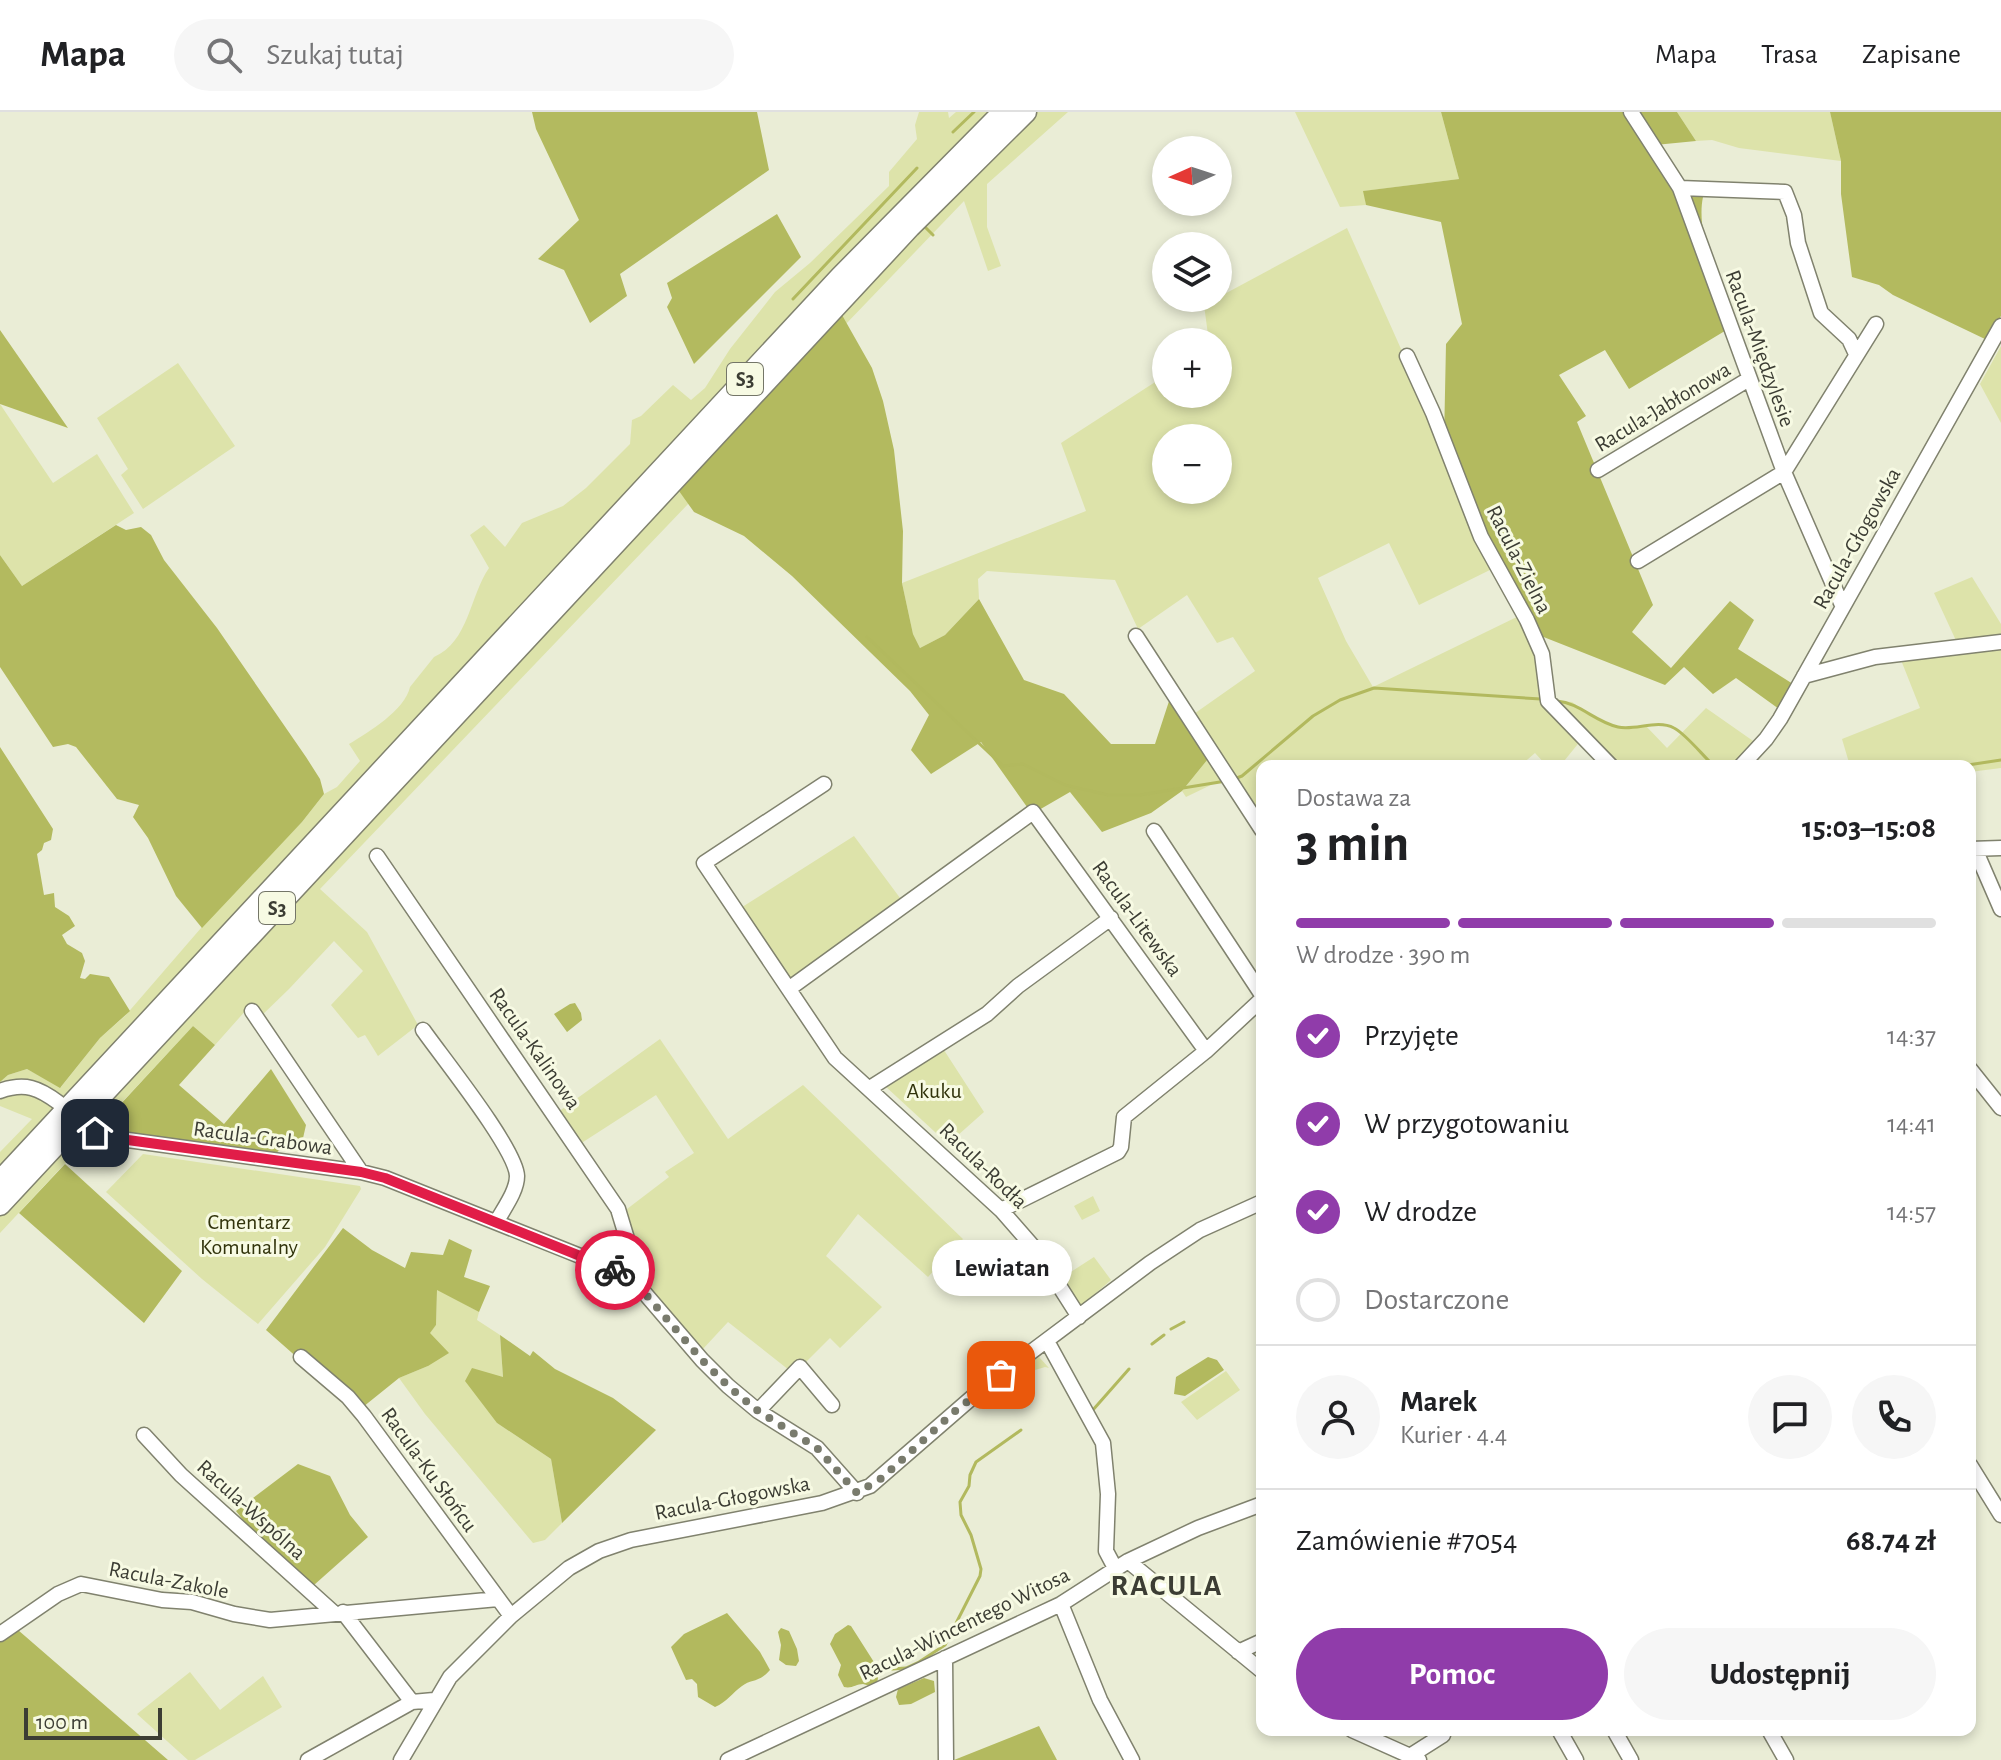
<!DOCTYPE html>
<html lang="pl">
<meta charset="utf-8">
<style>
body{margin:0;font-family:"Alegreya Sans",sans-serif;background:#f6f6f6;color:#202124;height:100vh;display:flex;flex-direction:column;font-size:30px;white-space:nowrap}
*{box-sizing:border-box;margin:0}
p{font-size:26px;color:#757577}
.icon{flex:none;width:44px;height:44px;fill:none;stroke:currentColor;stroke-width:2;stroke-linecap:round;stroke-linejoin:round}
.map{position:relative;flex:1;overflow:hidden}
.sheet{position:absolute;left:1256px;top:648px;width:720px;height:976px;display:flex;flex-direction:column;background:#fff;border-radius:16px;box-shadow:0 4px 12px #0003}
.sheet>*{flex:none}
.needle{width:52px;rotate:267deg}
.controls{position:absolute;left:1152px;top:24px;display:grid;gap:16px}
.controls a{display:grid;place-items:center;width:80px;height:80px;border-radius:50%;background:#fff;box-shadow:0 4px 12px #0003;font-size:40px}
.scale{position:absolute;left:24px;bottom:20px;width:138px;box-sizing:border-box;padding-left:8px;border:4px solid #3c3d34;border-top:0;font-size:22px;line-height:28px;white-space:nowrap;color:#3c3d34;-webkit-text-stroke:6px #f7fae3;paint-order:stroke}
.pin{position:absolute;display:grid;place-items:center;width:68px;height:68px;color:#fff;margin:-34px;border-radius:16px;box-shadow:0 4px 12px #0006}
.courier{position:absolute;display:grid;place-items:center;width:80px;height:80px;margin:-40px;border:6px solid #e11d48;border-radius:50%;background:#fff;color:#222;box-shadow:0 2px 10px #0007}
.bubble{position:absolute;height:56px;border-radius:28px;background:#fff;box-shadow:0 4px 12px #0003;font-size:26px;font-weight:700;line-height:56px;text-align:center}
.summary em{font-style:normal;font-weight:700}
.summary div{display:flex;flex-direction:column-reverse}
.summary{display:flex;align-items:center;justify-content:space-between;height:136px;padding:0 40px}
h1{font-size:52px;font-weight:700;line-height:60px}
.bar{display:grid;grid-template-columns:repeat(4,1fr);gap:12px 8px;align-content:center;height:96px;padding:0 40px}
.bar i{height:10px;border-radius:6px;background:#e0e0e0}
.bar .selected{background:#903caa}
.bar p{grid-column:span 4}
.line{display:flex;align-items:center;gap:20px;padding:0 40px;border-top:2px solid #e0e0e0}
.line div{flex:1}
.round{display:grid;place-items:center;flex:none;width:84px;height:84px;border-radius:42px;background:#f6f6f6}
ol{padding:0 40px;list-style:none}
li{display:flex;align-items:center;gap:24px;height:88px}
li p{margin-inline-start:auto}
li .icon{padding:8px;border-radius:50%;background:#903caa;color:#fff;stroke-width:4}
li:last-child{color:#757577}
li i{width:44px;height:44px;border:4px solid #e0e0e0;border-radius:50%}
.button{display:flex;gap:16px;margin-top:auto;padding:16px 40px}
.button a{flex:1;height:92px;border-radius:48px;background:#903caa;color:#fff;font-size:32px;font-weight:700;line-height:92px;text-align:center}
.button a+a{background:#f6f6f6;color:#202124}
header{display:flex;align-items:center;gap:48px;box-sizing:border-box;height:112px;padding:0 40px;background:#fff;border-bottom:2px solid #e0e0e0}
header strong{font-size:38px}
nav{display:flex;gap:44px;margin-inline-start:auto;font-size:28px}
.search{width:560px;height:72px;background:#f6f6f6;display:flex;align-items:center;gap:20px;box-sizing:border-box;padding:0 28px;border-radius:44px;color:#757577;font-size:30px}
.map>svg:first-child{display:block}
</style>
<header>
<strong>Mapa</strong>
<div class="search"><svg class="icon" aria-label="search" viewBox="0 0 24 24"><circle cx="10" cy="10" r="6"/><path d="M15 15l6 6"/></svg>Szukaj tutaj</div>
<nav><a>Mapa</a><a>Trasa</a><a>Zapisane</a></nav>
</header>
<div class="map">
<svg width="2001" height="1648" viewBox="0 0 2001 1648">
<rect width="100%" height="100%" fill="#eaedd6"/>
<path fill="#dde3aa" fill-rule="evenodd" d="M919,0H948L949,6L956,0H1068L987,72V115L1001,154L988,159L964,89L844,214L689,391L320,777L367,820L418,913L378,944L365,923L358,926L331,893L363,859L334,829L289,877L256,909L247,897L215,933L193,914L0,1121V1040L32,1007L0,994V970L8,963L27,957L61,975L100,926L125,904L220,794L302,710L324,682L337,675L360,649L349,632C369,620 405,598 410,575L434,545C469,530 470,483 489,456L470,423L484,413L505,435L522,411L563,394L586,376L630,332L632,308L641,304L673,273L691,288L705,276L730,237L775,180L810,151L889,74V60L917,27L915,13Z
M1295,0H1441L1459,67L1364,79L1366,93L1340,95Z
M1677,0H1830L1841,49L1739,36L1712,28L1696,29Z
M1347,116L1498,454L1419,493L1389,431L1318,466L1346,529L1373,575L1525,501L1549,588L1572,590L1594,606L1621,616L1645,613L1667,636L1706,596L1756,631L1736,654H1618L1586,622L1560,654H1547L1535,641L1520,654H1320L1317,651L1315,654H1262V713L1230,668L1215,671L1186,685L1182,679L1212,642L1191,604L1255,559L1233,525L1217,531L1187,483L1138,517L1115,468L987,459L978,467L979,487L945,523L920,536L913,522L902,471L1086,399L1061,331L1166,263V282H1218V230H1209L1204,193ZM1166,326H1218V378H1166Z
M2001,234V311L1980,272Z
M178,251L235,334L143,397L121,363L128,357L97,306Z
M0,292L53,371L97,342L134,401L22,474L0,443Z
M1972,465L2001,512V656L1970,660V654H1850L1842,627L1920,596L1899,543L1959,535L1934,481Z
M854,724L903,790L790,872L739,797Z
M660,927L728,1027L803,973L963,1127L928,1165L858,1102L826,1144L882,1195L840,1236L830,1226L794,1262L728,1210L702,1238L635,1162L627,1097L669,1065L665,1060L694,1041L656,983L580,1032L558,1000Z
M942,935L984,1000L948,1032L885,974Z
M143,1042L360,1074L361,1077L325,1135L258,1212L202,1167L106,1080Z
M1093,1084L1100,1099L1082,1108L1074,1094Z
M1094,1145L1111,1168L1082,1193H1079L1063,1165Z
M437,1177L479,1200L477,1208L500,1223L503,1266L497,1311L551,1347L562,1411L545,1428L533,1431L425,1302L399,1266L428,1254L429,1221L436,1213Z
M1039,1245L1049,1256L1045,1255L1019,1263L1004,1273L1003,1271Z
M1226,1259L1240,1278L1197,1308L1181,1290Z
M190,1560L220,1598L263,1564L282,1595L195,1648H188L137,1602Z"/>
<path fill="#b3ba5f" d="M532,0H757L769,58L620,162L627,184L590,211L564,158L538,147L579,108L536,17Z
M1441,0H1677L1696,29L1655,33L1682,71L1703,85C1695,123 1721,177 1733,214L1629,277L1605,238L1559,263L1586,304L1577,310L1653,493L1632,520L1671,556L1730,489L1754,508L1738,537L1793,572L1779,597L1736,566L1713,582L1684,555L1665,573L1536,522L1498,454L1444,329L1446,232L1462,212L1441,110L1366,93L1363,79L1459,67Z
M1830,0H2001V204L1987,228L1893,183L1879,173L1852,165L1841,82V49Z
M777,102L801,145L694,252L667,195L672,186L667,171Z
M842,203L872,256L883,289L894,338L903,419L902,471L913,522L920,536L945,523L979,487L1024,568L1064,582L1111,632H1155L1172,580L1212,642L1182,679L1151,701L1102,720L1070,680L1032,702L981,630L931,662L911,638L929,603L910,579L792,464L744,424L694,400L679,379Z
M0,218L68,316L0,292Z
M116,413L126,418L141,415L151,423L164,448L217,516L306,645L320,667L324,682L302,710L202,816L176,784L148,726L133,705L139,693L117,687L76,635L68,632L53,635L0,555V443L22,474Z
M0,635L53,717L51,728L44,731L42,738L37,742L44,783L54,781L55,795L69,804L75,814L62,823L67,832L82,841L85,849L80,866L85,867L90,862L109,865L130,899L100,926L60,976L27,957L8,963L0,970Z
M193,914L215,933L179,973L224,1012L271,957L306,1013L301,1035L287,1033L273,1043L134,1024L114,1017L105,1009Z
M65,1052L182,1159L144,1211L19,1101Z
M343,1116L372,1138L405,1156L411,1140L443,1143L449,1127L472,1138L464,1165L490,1174L479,1200L437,1178L436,1213L430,1221L449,1241L428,1254L399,1266L358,1299L266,1218Z
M500,1223L530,1244L533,1239L555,1257L613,1286L656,1318L562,1411L551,1347L497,1311L465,1269L472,1256L503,1265Z
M298,1352L330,1364L350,1403L368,1425L314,1473L257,1426L236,1399Z
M18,1518L168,1648H0V1529Z
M1039,1614L1057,1648H954Z"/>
<path fill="#b2b95e" d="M575,891L581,901L582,908L567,920L554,902L570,892Z
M1208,1245L1217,1248L1224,1258L1185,1284L1174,1282L1176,1265Z
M727,1501L760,1540L770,1558C759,1571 751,1567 742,1574C732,1581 727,1590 715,1595L698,1585L697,1572L692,1567L686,1568L671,1535L684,1522Z
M848,1513L851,1514L879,1558L877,1573C871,1576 869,1573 863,1572C856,1572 852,1577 844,1575L838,1563L841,1553L830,1532L835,1522Z
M781,1516L789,1519L797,1537L799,1549L796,1554L786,1553L779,1548L781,1533L778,1520Z
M924,1566L934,1569L935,1580L911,1592L899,1593L896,1585L898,1577Z"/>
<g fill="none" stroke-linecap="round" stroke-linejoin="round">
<path stroke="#b2b95e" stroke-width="3" d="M953,20L974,0
M924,114L933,123
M793,187L917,56
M867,525L1003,654L1023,652L1065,673L1108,683H1140L1226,669
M1557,589C1580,591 1595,610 1618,615C1635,619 1657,607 1674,616C1686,622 1703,644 1714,654
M1961,654L2001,648
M1234,667L1242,664L1313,604L1340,588L1374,576L1541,587
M1171,1217L1184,1210
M1152,1232L1164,1223
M1092,1299L1129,1257
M879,1558L906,1556L919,1550L945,1533L980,1464L981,1457L971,1423L961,1403L960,1390L969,1374L970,1363L976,1350L1021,1318"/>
<g stroke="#80826e" stroke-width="17">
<path id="minor" d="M1631,0L1680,76L1784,360L1842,493
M1680,76L1785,80L1794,103L1798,131L1821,201L1849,227L1856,242
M1407,244L1433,301L1481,425L1527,508L1542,542L1548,589L1611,654
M1598,358L1749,267
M1638,449L1784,360L1876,212
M1136,524L1262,718
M1804,564L1875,545L2001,530
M1741,654L1766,627L1780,607L2001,214
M824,672L704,751L835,946L1001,1098L1037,1139L1079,1205
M1154,719L1262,883
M1970,737L2001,736
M1975,737L2001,797
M377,744L618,1097L628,1130L630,1164
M790,876L1033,700L1206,939
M252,899L361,1060
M423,918C442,945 516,1037 517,1064C517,1079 504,1096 497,1109
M1970,957L2001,996
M870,976L987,902L1018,874L1111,806
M0,979C25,970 39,976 59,991
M85,1015L106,1025L361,1060L385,1066L630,1164L702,1248L728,1274L758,1299L817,1336L857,1381
M1001,1098L1118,1040L1121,1035L1124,1005L1206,939L1262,887
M1047,1229L1103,1331L1108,1382L1106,1439L1115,1456
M301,1245L348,1285L364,1304L511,1504
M758,1299L800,1255L832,1293
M144,1323L181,1363L334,1501
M1970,1353L2001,1403
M1128,1449L1262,1559
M1061,1492L1100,1588L1132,1648
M343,1500L412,1590
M0,1522L58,1482L81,1472L162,1488L192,1490L234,1502L270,1508L498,1487
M1238,1540L1262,1529
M945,1546L946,1648
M1352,1618L1419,1648
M1559,1618L1576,1648
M1614,1618L1631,1648
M1769,1618L1786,1648
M1410,1644L1443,1623
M308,1648L412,1590L434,1588
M401,1648L450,1565L511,1504L569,1456L599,1439L631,1428L822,1391L870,1374L983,1276L1150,1151L1200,1118L1262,1090
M728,1648L1061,1492L1128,1449L1198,1416L1262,1392"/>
</g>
<g stroke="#80826e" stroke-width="23">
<path id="highway" d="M0,1069L840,165L1003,0
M0,1093L910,115L1026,0"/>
</g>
<use href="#minor" stroke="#fff" stroke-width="14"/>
<use href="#highway" stroke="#fff" stroke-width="20"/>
</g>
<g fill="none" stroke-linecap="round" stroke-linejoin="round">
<path stroke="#797b6d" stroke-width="8" stroke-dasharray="0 14.4" d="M615,1158L630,1164L702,1248L728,1274L758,1299L817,1336L857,1381L882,1366L954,1300L1001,1263"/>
<path stroke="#e11d48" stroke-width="10" d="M95,1021L106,1025L361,1060L385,1066L615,1158"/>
</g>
<g text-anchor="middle" stroke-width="6" stroke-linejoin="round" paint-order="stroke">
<g fill="#f7fae3" stroke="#747668" stroke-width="2">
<rect x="727" y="251" width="36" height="32" rx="6"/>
<rect x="259" y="780" width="36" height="32" rx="6"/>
</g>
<g font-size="20" font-weight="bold" fill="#3c3d34">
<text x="745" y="274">S3</text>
<text x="277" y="803">S3</text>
</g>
<g font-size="22" fill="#3c3d34" stroke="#f7fae3">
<text transform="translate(1761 236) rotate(70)" y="8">Racula-Międzylesie</text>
<text transform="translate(1662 294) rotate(-31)" y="8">Racula-Jabłonowa</text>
<text transform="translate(1856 426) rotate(-61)" y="8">Racula-Głogowska</text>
<text transform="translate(1520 447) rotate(63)" y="8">Racula-Zielna</text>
<text transform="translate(1138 806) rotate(54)" y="8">Racula-Litewska</text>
<text transform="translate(536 936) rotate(55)" y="8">Racula-Kalinowa</text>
<text transform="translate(263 1025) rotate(8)" y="8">Racula-Grabowa</text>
<text transform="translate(984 1053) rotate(44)" y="8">Racula-Rodła</text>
<text transform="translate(430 1357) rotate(54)" y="8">Racula-Ku Słońcu</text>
<text transform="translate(732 1385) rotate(-11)" y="8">Racula-Głogowska</text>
<text transform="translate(252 1397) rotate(42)" y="8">Racula-Wspólna</text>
<text transform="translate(169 1467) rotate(11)" y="8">Racula-Zakole</text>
<text transform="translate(964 1511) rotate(-26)" y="8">Racula-Wincentego Witosa</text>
</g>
<g font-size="22" fill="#31330b" stroke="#f7fae3">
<text x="934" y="986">Akuku</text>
<text x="249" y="1117">Cmentarz<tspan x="249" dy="25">Komunalny</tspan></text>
</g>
<g font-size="30" font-weight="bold" letter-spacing="2" fill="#3c3d34" stroke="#f7fae3">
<text x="1167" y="1483">RACULA</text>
</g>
</g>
</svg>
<div class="controls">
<a><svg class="needle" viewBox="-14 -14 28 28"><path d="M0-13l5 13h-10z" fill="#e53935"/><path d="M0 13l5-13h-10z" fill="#757577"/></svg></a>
<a><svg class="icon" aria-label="layers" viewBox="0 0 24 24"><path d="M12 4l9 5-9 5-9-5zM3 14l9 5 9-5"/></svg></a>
<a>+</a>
<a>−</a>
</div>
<div class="scale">100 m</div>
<div class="pin" style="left:1001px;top:1263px;background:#ea580c"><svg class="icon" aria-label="bag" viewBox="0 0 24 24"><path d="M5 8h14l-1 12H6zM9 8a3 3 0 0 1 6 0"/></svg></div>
<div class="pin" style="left:95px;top:1021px;background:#1f2937"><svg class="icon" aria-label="home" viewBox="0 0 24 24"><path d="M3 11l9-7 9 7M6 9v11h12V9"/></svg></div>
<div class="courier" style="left:615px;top:1158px"><svg class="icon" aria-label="bike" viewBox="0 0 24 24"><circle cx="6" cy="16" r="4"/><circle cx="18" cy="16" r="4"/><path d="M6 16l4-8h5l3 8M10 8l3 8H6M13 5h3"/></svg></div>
<div class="bubble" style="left:932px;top:1128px;width:140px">Lewiatan</div>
<section class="sheet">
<div class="summary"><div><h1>3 min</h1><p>Dostawa za</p></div><em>15:03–15:08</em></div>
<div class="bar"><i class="selected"></i><i class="selected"></i><i class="selected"></i><i></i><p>W drodze · 390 m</p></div>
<ol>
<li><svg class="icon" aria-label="check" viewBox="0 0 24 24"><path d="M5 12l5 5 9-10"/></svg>Przyjęte<p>14:37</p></li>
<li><svg class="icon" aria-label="check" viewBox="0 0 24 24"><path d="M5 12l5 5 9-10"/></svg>W przygotowaniu<p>14:41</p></li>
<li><svg class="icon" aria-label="check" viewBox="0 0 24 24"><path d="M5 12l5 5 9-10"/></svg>W drodze<p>14:57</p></li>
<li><i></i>Dostarczone</li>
</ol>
<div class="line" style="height:144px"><a class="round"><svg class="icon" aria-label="person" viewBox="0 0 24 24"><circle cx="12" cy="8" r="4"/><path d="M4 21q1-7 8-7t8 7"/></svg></a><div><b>Marek</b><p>Kurier · 4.4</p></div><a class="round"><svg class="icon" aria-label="chat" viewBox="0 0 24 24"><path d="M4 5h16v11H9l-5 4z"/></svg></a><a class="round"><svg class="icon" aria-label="phone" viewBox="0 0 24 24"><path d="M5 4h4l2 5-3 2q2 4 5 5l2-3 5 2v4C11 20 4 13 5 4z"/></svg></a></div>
<div class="line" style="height:104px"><div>Zamówienie #7054</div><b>68.74 zł</b></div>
<div class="button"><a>Pomoc</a><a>Udostępnij</a></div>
</section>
</div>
